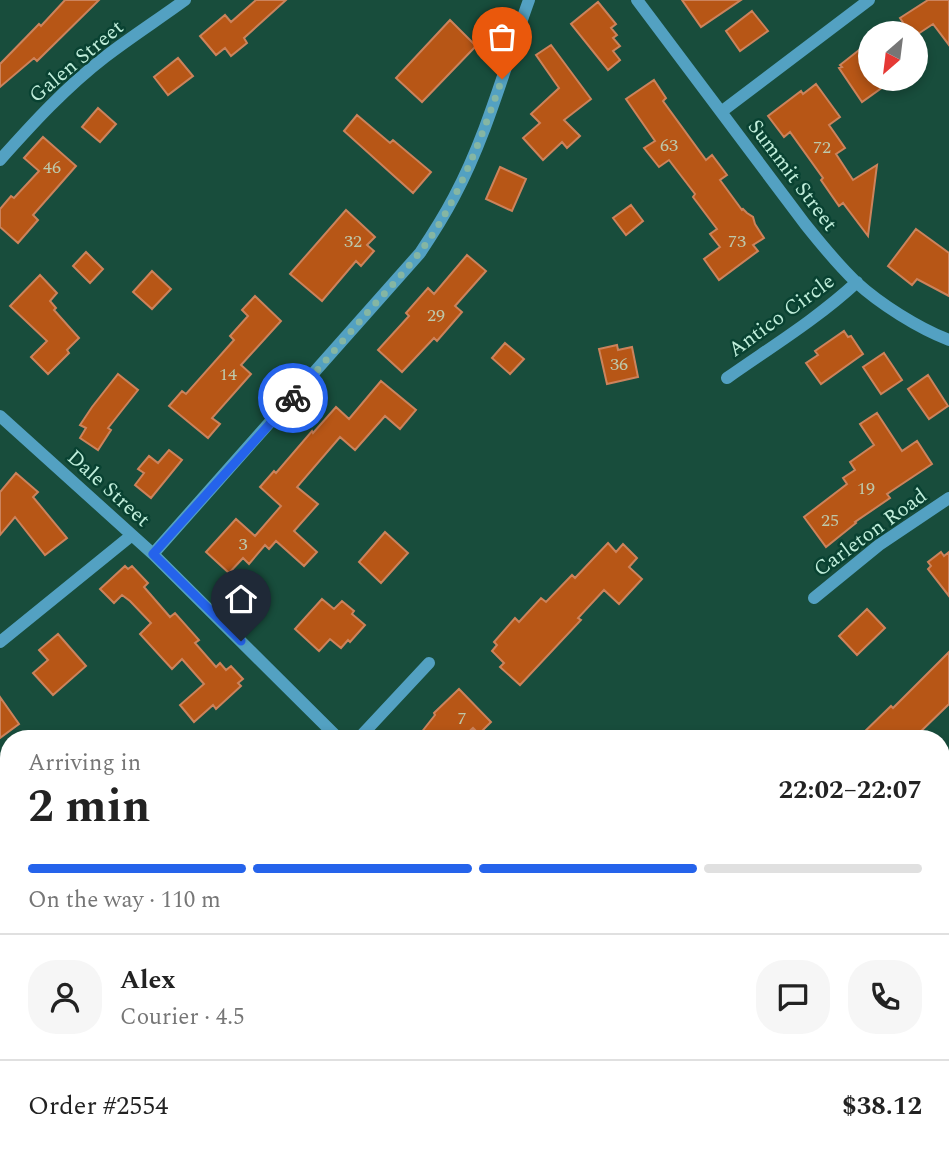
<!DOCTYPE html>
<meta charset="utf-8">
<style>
body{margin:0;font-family:Spectral,serif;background:#f6f6f6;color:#222;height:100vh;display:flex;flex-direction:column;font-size:26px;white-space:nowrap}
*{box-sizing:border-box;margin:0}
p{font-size:23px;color:#767676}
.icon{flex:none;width:38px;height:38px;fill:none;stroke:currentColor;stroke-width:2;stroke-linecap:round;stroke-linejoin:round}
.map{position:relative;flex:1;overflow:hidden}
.panel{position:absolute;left:0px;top:730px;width:950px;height:436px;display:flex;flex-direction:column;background:#fff;border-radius:28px 28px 0 0;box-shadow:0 4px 10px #0003}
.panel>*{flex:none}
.needle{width:46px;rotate:208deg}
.tools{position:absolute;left:858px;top:21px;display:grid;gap:14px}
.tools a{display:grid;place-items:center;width:70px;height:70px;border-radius:50%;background:#fff;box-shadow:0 4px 10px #0003;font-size:35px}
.pin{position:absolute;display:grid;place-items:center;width:60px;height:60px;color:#fff;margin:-72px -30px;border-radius:50% 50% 50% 0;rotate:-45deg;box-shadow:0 0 7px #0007}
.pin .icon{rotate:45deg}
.courier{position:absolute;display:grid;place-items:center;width:70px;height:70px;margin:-35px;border:5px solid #2563eb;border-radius:50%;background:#fff;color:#222;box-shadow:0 2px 9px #0007}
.headline em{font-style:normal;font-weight:700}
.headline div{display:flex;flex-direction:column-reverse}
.headline{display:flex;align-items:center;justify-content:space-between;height:119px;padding:0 28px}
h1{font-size:46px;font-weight:700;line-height:52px}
.bar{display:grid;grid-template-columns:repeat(4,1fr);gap:10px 7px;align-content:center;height:84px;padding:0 28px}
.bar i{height:9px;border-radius:5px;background:#e0e0e0}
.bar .selected{background:#2563eb}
.bar p{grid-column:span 4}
.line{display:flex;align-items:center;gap:18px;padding:0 28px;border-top:2px solid #e0e0e0}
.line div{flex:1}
.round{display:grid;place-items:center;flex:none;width:74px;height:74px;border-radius:28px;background:#f6f6f6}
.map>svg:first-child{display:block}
</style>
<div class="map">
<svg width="949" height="1165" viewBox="0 0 949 1165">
<rect width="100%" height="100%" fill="#184d3c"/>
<path fill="#b75616" stroke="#cc835c" stroke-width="2" d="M65,0H99L37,61L34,58L0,87V64L39,24L41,26Z
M256,0H286L244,38L247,43L231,56L225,48L216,55L200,36L225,15L231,22Z
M682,0H741L701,27Z
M928,0H949V45L933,24L915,36V33H910L900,18Z
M598,2L616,24L611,28L617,35L613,38L620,46L613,51L620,60L608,70L571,24Z
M752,11L768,31L740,51L726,31Z
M450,20L476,46L422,102L396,78Z
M551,45L591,99L564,120L580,136L567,148L562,142L543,160L523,138L540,123L531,114L559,88L536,55Z
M859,50L870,62V79H877L883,87L862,102L839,68L842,67L840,65Z
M178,58L193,76L168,95L154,77Z
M654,80L666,98L663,101L706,160L712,155L727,175L720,180L742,210L743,209L747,213L753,217L755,224L764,238L753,245L758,251L719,280L704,259L720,247L710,234L717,229L693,197L695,194L669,160L659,167L644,148L655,141L626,99Z
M816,84L840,117L829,125L845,148L836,154L853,180L877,165L868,236L843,203L839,206L821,180L823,178L790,132L784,137L768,116L801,91L803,94Z
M98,108L116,124L100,142L82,127Z
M357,115L390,143L393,140L431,172L413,193L344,131Z
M43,137L76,166L33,215L38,220L18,243L0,227V209L11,196L14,198L39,171L24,158Z
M500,167L526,179L512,211L486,199Z
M631,205L643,221L626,235L613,218Z
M346,210L375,237L367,245L374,251L361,266L356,261L322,301L290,274Z
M916,229L949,253V296L917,279L912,285L888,266Z
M86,252L103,269L90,283L73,266Z
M467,255L486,271L455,306L462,312L437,341L434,338L402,372L378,350L409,316L406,313L428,288L434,294Z
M152,271L171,289L152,309L133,292Z
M40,275L57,293L50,301L56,308L54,310L79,338L67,350L69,353L48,374L31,357L47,341L10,306Z
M255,296L281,321L241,365L251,374L212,418L220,424L208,438L169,406L182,391L186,394L234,340L230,336L248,316L242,310Z
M844,331L848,337L851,336L863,354L821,384L806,363L818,355L815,351Z
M505,343L524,359L510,374L492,358Z
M617,345L618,350L632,347L638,377L607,384L599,349Z
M884,353L902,380L881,394L863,367Z
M118,374L138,390L108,428L111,430L98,450L80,438L86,428L80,425L92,407Z
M928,375L948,406L929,419L908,389Z
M381,381L416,410L400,429L385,416L355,450L340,437L297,487L318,504L294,531L317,552L304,566L276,541L269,549L265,545L249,564L243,558L229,573L206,552L236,519L255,536L281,506L260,487L274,471L276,473L312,431L313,433L336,407L349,419Z
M877,413L902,451L917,441L932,464L887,494L890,498L855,522L856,523L826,547L804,517L847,484L843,478L855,470L850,462L874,445L860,424Z
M169,450L182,460L151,498L135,485L144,473L138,469L149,456L158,463Z
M16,473L38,492L33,497L67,538L45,555L15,517L0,535V492Z
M385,532L408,553L381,583L359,562Z
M608,543L616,552L623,544L637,558L629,567L642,579L619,604L604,590L578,618L581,620L520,685L500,667L504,663L492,651L497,645L494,642L515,618L519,622L541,598L546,602L572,575L575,578Z
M941,552L944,556L949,552V596L928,569L931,566L928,562Z
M125,566L128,569L132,566L148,583L144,587L170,617L175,613L199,640L195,643L216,667L220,663L226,670L231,666L243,679L238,683L241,686L216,709L213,705L194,722L180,705L204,684L182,659L172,669L140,634L151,623L130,601L122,595L114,603L100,589Z
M322,599L334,609L342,601L354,611L352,614L365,625L350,642L348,640L341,648L330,639L319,651L295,629Z
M867,609L885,628L857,655L839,636Z
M58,634L86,666L53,695L33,673L48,660L39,650Z
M949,652V704L914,738H858L891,706L893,708Z
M459,689L491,722L479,734L473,728L462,738H417L435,715L434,713Z
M0,697L19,724L0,738Z"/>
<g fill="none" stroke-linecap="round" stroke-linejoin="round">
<path stroke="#53a1c2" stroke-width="12" d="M637,0L805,224C821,244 837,264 856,282C880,304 918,328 949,340
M721,112L869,0
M0,160C33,123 66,87 105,57C131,37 159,19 185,0
M727,378C771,347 817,319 857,282
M0,416L153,554L338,738
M153,554L420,253C432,235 444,216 454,197C487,135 505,66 529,0
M814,598L879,545L949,498
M0,642L132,535
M359,738L429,663
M942,766L949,759
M0,1014L9,1012"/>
</g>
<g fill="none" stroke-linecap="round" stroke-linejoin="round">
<path stroke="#85b6a3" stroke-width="7" stroke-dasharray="0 12.6" d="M293,398C320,367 347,336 374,305C397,280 420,255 438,226C466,180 484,130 502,79"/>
<path stroke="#2563eb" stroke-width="9" d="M241,641L153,554L293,398"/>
</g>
<g text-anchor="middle" stroke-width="5" stroke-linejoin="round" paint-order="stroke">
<g font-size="18" fill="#bec8aa">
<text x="669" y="151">63</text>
<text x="822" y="153">72</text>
<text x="52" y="173">46</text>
<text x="353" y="247">32</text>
<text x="737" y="247">73</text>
<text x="436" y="321">29</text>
<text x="619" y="370">36</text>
<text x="228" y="380">14</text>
<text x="866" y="494">19</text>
<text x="830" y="526">25</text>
<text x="243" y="550">3</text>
<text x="462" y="724">7</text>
</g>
<g font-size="21" fill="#c0eedb" stroke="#094232">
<text transform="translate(76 61) rotate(-40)" y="7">Galen Street</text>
<text transform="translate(793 175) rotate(53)" y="7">Summit Street</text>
<text transform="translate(781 315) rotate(-36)" y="7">Antico Circle</text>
<text transform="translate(109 488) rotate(42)" y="7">Dale Street</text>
<text transform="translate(870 532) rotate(-36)" y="7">Carleton Road</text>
</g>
</g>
</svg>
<div class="tools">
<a><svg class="needle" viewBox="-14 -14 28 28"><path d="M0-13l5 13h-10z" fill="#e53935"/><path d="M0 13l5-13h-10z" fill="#767676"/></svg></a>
</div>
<div class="pin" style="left:502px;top:79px;background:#ea580c"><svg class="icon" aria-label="bag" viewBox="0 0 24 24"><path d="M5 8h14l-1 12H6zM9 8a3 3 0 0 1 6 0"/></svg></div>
<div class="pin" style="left:241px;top:641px;background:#1f2937"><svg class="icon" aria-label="home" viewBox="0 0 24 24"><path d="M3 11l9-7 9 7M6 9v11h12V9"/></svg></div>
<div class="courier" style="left:293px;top:398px"><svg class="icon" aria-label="bike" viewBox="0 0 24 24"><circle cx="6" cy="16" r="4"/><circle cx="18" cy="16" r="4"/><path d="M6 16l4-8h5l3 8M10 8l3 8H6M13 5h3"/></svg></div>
<section class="panel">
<div class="headline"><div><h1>2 min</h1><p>Arriving in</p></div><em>22:02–22:07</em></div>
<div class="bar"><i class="selected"></i><i class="selected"></i><i class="selected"></i><i></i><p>On the way · 110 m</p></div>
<div class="line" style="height:126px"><a class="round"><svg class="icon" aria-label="person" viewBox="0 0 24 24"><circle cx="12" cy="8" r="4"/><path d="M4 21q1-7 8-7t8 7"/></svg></a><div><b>Alex</b><p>Courier · 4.5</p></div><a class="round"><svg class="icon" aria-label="chat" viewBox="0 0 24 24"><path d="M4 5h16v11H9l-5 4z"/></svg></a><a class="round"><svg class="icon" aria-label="phone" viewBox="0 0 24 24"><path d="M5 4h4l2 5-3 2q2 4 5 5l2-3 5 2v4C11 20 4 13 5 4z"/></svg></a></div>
<div class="line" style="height:91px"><div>Order #2554</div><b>$38.12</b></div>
</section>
</div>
